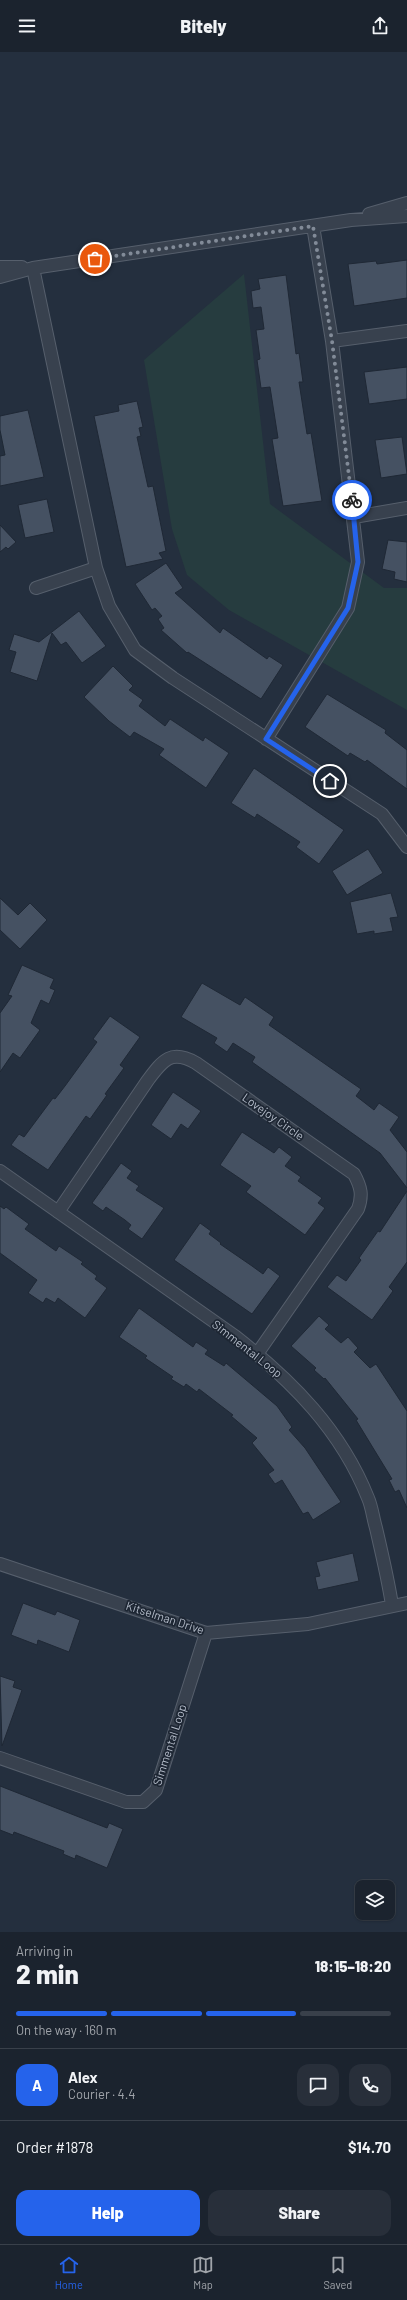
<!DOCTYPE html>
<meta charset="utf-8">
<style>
body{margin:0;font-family:Barlow,sans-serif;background:#282f3a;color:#f1f3f6;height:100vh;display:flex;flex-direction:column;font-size:15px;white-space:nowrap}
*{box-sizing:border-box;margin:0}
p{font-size:13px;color:#a0a4aa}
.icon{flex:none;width:22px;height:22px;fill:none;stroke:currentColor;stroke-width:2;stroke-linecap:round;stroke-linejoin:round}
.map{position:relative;height:1880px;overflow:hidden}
.details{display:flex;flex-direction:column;background:#1b232e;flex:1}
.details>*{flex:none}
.buttons{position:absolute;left:355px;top:1828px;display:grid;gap:8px}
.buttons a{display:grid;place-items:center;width:40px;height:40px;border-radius:8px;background:#1b232e;box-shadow:0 1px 3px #0004,0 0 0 1px #39404a;font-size:20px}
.pin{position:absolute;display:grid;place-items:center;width:34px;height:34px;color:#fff;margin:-17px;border:2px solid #fff;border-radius:50%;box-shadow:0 1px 4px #0007}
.courier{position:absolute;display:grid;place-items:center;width:40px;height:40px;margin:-20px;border:3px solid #2563eb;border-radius:50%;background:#fff;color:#222;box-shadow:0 1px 5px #0007}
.overview em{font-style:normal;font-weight:800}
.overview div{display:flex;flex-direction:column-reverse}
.overview{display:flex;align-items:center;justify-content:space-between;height:68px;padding:0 16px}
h1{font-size:26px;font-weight:800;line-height:30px}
.bar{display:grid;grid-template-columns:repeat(4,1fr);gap:6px 4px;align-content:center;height:48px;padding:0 16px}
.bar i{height:5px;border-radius:3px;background:#39404a}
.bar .on{background:#2563eb}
.bar p{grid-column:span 4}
.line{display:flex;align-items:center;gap:10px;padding:0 16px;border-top:1px solid #39404a}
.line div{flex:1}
.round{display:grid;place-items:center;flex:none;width:42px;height:42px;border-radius:12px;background:#282f3a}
.cta{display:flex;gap:8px;margin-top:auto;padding:8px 16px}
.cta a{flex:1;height:46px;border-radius:12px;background:#2563eb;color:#fff;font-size:16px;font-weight:800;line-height:46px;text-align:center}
.cta a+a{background:#282f3a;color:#f1f3f6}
header{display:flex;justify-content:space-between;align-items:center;height:52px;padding:0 16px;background:#1b232e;font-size:18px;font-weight:800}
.tabs{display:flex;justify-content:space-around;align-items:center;height:56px;border-top:1px solid #39404a;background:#1b232e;font-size:11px;color:#a0a4aa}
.tabs a{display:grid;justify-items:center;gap:2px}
.tabs .on{color:#2563eb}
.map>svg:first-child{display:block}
</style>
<header><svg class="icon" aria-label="menu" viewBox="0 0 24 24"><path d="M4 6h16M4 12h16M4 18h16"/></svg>Bitely<svg class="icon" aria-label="share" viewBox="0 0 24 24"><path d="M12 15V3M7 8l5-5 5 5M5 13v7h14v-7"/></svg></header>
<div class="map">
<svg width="407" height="1880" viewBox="0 0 407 1880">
<rect width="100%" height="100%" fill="#242f3e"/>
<path fill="#263c3f" d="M244,222L270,452L384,536H407V658L229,558L187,523L172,477L144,308Z"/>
<path fill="#455162" stroke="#1f2835" d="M407,208V246L354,254L348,212L376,209L377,212Z
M286,223L296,302L299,301L303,330H299L307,382L311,381L322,449L283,454L272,387L278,386L270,335L261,336L257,308L260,307L256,278L264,277L261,255L253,256L251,239L260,237L258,227Z
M407,315V347L369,352L364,320Z
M137,349L143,375L139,376L141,384L137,385L148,435L153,434L166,499L159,501L163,507L126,515L94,364L119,359L118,353Z
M28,358L44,425L0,434V404L5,403L0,378V364Z
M402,385L407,422L381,426L375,388Z
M47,447L54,480L25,486L18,453Z
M0,473L16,490L8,497L6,495L0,500Z
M388,488L407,490V530L394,527L395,520L382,517Z
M166,511L183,536L175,541L220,581L223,576L267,607L269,604L283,613L261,647L188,600L187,601L161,578L164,576L158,567L162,564L155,556L152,558L135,532Z
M79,559L106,594L82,611L66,590L61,593L52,581L37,629L10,620L16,600L9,598L14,582L39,590Z
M113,614L133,634L129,638L143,648L139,654L165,674L170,667L203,689L205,685L229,701L206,736L159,703L164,697L134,680L130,685L109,669L84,645Z
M327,642L386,678L385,681L407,698V737L367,708L365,710L350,701L348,704L305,675Z
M254,716L344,778L319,812L296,795L300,790L257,762L255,766L231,751Z
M368,797L383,821L347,843L332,819Z
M391,841L398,865L390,866L393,879L374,882V879L357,882L350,850Z
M0,846L18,863L30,851L47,868L20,897L0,878Z
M22,913L54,927L50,936L55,938L49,952L41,948L31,971L40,978L20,1006L13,1001L0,1020V961L12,944L8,943Z
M202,931L240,953L245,945L274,965L269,973L361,1037L356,1044L374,1058L379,1051L399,1065L390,1078L407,1100V1136L380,1101L252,1010L255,1005L233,991L227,1000L214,991L217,986L181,965Z
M110,964L140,985L120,1013L124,1016L105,1042L107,1043L90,1067L86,1064L48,1118L11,1093L19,1082L24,1085L53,1046L55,1047L65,1034L97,990L93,987Z
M173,1040L201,1059L188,1077L181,1072L171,1087L151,1073Z
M242,1080L274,1101L279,1095L292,1105L285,1114L301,1125L298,1129L322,1146L318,1151L325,1156L305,1183L246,1140L251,1134L220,1113Z
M121,1111L132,1119L127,1126L139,1134L136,1138L164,1156L142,1187L128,1177L131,1173L125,1168L106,1155L103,1159L92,1151Z
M407,1139V1210L389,1235L393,1239L372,1268L327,1235L337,1223L346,1229L361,1208L359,1206L378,1179L380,1180Z
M0,1154L4,1157L6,1155L29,1172L25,1177L56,1199L59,1194L83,1210L81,1212L97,1224L95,1227L107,1236L85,1266L58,1246L55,1251L46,1246L43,1251L28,1241L37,1228L0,1201Z
M200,1171L211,1179L209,1182L221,1191L220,1192L252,1214L263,1222L268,1215L280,1224L252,1262L174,1208Z
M139,1256L193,1295L196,1290L208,1298L205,1302L224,1314L226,1311L277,1354L292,1375L289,1378L305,1396L341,1450L313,1468L308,1460L303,1462L282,1428L275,1432L268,1422L274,1418L252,1391L257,1386L231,1364L233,1363L199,1337L197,1340L186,1332L184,1335L171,1327L173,1325L145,1306L147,1304L119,1285Z
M319,1264L329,1273L325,1277L341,1291L348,1285L358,1296L354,1300L370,1316L376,1312L407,1359V1456L399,1438L395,1440L389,1428L392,1427L356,1368L358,1367L325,1326L324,1327L314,1318L316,1316L291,1294Z
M353,1501L359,1529L318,1538L315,1525L320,1524L316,1510Z
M23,1551L55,1563L57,1559L80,1568L69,1600L38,1588L37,1593L11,1583Z
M0,1624L15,1629L13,1635L22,1638L2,1694Z
M0,1734L107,1776L109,1771L123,1777L107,1816L76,1803L75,1807L63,1802L64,1799L14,1780L13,1783L0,1778Z"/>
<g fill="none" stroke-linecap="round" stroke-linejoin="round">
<g stroke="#565f6c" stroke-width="14">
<path id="minor" d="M369,162L407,151
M0,215H22
M33,216L96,516L109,554L135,598L173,626L382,762L407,795
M0,225L33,216L351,168L407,164
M332,289L407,279
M354,465L407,456
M36,536L96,516
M266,687L348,556L358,510L332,289L313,174
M0,1119L236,1285C292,1329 341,1378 368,1446C372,1455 373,1466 376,1476C382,1502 388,1527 392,1553
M58,1160L148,1028C163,1008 171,997 196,1011L354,1122C361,1135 363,1143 358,1157L257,1302
M0,1512L206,1581L308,1572L407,1551
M0,1706L126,1750H143L156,1738L206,1581"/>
</g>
<use href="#minor" stroke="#38414e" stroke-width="12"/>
</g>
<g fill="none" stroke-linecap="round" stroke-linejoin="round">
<path stroke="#828b98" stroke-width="4" stroke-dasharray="0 7.2" d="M95,207L313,174L332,289L352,448"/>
<path stroke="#2563eb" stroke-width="5" d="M330,729L266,687L348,556L358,510L352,448"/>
</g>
<g text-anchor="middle" stroke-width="3.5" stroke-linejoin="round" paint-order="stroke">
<g font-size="12" fill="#b4bcc9" stroke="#1d2633">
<text transform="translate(273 1065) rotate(35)" y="4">Lovejoy Circle</text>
<text transform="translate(247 1297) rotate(38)" y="4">Simmental Loop</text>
<text transform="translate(165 1566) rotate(18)" y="4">Kitselman Drive</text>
<text transform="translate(170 1693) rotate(-72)" y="4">Simmental Loop</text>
</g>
</g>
</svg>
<div class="buttons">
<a><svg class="icon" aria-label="layers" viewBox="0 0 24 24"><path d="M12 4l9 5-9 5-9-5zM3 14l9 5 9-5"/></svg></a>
</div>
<div class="pin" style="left:95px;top:207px;background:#ea580c"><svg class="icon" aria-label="bag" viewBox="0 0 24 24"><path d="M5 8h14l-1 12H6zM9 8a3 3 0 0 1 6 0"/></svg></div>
<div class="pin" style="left:330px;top:729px;background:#1f2937"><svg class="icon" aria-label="home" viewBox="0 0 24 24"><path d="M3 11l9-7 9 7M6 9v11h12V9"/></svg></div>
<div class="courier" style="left:352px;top:448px"><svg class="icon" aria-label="bike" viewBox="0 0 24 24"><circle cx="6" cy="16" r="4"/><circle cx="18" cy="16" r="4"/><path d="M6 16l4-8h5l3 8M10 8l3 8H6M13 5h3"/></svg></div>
</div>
<section class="details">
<div class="overview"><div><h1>2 min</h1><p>Arriving in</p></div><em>18:15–18:20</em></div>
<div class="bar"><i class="on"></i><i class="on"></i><i class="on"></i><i></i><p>On the way · 160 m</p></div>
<div class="line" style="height:72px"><b class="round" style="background:#2563eb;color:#fff">A</b><div><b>Alex</b><p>Courier · 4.4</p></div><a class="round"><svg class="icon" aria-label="chat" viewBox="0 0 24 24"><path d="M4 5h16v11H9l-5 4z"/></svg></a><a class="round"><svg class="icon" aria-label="phone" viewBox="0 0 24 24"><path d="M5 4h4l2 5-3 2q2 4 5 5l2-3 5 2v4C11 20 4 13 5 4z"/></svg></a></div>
<div class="line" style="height:52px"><div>Order #1878</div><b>$14.70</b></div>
<div class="cta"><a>Help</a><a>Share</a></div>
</section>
<nav class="tabs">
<a class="on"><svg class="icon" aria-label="home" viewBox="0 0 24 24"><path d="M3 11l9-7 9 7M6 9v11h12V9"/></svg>Home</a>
<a><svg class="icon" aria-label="map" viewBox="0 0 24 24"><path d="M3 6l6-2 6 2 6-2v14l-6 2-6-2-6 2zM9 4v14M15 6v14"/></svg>Map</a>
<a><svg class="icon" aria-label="saved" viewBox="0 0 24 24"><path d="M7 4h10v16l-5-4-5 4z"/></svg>Saved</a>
</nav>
